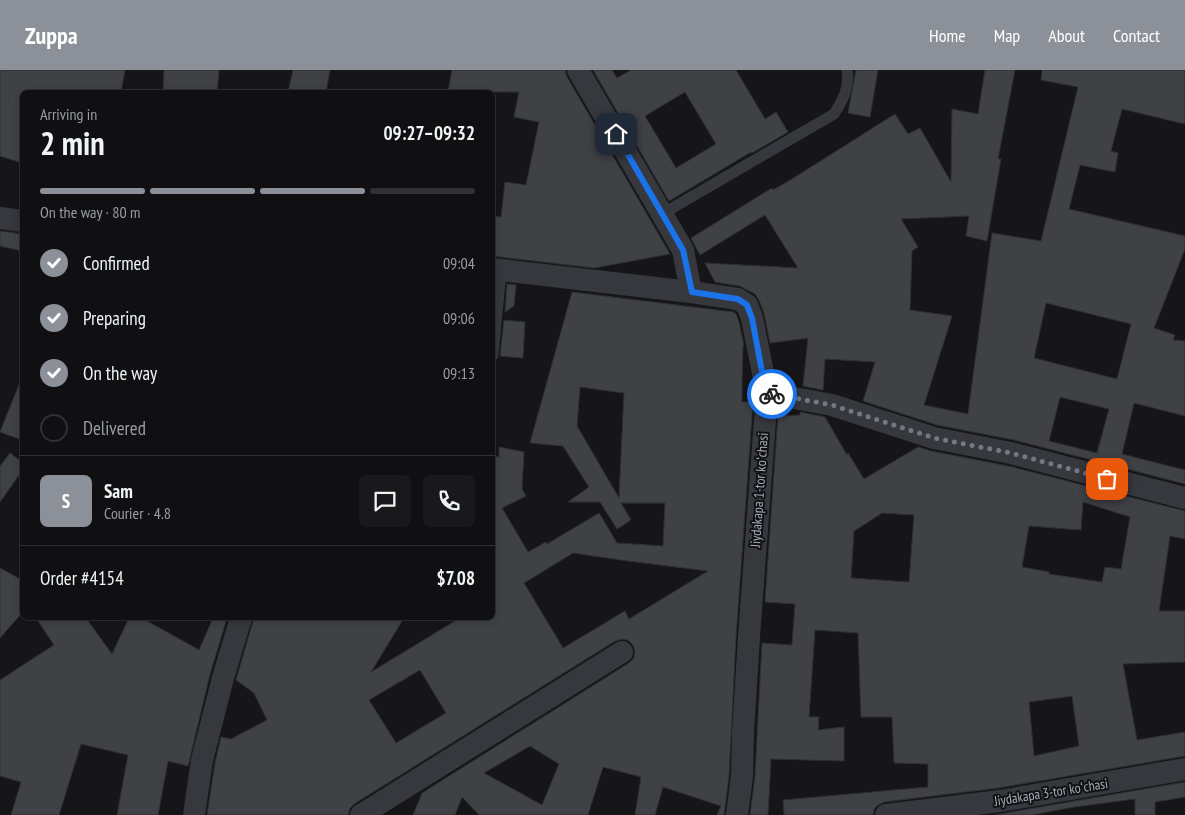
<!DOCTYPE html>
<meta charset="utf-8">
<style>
body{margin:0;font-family:"PT Sans Narrow",sans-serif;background:#19191b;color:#f1f3f6;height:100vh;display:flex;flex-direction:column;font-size:19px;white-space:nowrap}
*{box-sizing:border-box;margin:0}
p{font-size:16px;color:#9c9d9f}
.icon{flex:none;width:28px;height:28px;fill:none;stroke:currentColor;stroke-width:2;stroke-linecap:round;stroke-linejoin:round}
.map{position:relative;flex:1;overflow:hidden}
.drawer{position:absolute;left:20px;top:20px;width:475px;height:530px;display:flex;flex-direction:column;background:#101012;border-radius:8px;box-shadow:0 2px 8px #0003,0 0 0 1px #303032}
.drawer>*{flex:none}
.pin{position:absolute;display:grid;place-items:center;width:42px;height:42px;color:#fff;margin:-21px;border-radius:10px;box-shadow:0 2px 8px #0006}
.courier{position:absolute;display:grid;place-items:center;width:50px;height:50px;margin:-25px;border:4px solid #1a73e8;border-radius:50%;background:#fff;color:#222;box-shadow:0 1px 6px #0007}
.head em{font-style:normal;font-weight:700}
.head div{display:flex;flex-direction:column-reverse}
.head{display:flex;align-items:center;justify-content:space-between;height:85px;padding:0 20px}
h1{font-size:32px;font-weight:700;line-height:38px}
.bar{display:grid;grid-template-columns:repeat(4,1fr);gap:8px 5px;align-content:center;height:60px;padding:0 20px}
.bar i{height:6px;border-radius:4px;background:#303032}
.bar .on{background:#8c9099}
.bar p{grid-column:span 4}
.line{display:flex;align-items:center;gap:12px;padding:0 20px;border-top:1px solid #303032}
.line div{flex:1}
.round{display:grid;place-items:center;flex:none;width:52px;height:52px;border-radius:8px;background:#19191b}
ol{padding:0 20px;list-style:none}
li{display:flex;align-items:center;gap:15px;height:55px}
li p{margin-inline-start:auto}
li .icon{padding:5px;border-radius:50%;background:#8c9099;color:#fff;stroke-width:4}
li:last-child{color:#9c9d9f}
li i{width:28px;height:28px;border:2px solid #303032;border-radius:50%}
header{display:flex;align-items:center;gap:30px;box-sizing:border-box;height:70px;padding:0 25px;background:#8c9099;color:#fff}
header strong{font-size:24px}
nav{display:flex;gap:28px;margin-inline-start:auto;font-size:18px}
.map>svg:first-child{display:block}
</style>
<header>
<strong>Zuppa</strong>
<nav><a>Home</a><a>Map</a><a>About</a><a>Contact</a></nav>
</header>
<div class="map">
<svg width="1185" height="745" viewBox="0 0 1185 745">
<rect width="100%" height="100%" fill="#161618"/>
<path fill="#404145" stroke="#303034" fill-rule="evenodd" d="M0,0H125L121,22H22V93L0,86Z
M164,0H219L217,22H163Z
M293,0H330L326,22H288Z
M452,0H565L567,7L670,184L594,198L492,186V146L501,147L505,112L526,115L539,52L514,47L519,22H448Z
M593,0H612L617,8L631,0H736L765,49L776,42L788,62L752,83L751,82L669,131ZM685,22L716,74L676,98L645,46Z
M856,0H878L870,47L848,43Z
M985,0H1015L998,89H1001L987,171L966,166L969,146L901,149L918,177L912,181L910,240L952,246L924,335L968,344L992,163L1041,171L1078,17L1041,10L1042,0H1185V54L1122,39L1111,81L1118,83L1115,102L1080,95L1069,139L1185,166V179L1154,258L1175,265L1173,270L1185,271V346L1134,333L1122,384L1185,400V414L1014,370L937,355L863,331L875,292L825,289L823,320L803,316L808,268L770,273L764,243L759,230L755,224L740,216L715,212L705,193L798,198L765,145L700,185L691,168L772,118L773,120L792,109L895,44L908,64L920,58L951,112L952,39L978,44ZM1046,233L1131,254L1117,309L1034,288ZM1060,327L1109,339L1097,383L1049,371Z
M0,161L22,164V181L0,176Z
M507,214L516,215L514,236L505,242Z
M572,222L733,242L736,244L739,252L744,276H743L742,310V332H753L736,566L729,705L724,745H717L721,736L663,717L655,745H635L641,707L603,697L588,745H479L462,727L455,745H413L422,723L629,593L634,588L635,581L633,575L628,570L622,569L615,571L354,734L350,738L348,745H207L215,693L221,667L231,669L267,650L254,623L236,610L254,548H404L371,602L460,548H492V386L499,387V377L524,382L522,419L526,426L502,438L528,482L546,472L547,474L599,443L617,473L663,476L665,433H621L631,450L617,459L600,432H568L589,417L563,376L530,373ZM580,317L624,323L619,428L577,356ZM573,483L628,491L708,501L629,549L625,541L563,578L524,513ZM420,600L446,643L396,673L369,630ZM530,676L559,694L542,735L484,703Z
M504,250L525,252L523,288L500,286Z
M22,307V370L0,362Z
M800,342L825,347L847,385L848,383L864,409L918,377L931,381L1008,396L1185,441V469L1170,466L1159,541H1185V592L1123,594L1137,670L1185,662V686L998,718L884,732L878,735L874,739L873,745H784L783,730L928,717V694L894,693L892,647H861L858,563L815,560L809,647H819L818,660L844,657V691L771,689L768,745H750L755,706L762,573L792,575L795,534L765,532L778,346L800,345ZM1083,432L1130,447L1121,499L1105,497L1102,512L1049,504V502L1022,497L1029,456L1081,460ZM882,443L914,445L909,512L851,508L854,461ZM1072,626L1079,676L1034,686L1029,632Z
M10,383L22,392V401L0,432V396Z
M0,498L22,510V543L0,568Z
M36,548H86L112,584L129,548H142L199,580L213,548H227L210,604L188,696L168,691L158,745H117L128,685L81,674L59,745H11L21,712L0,706V610L54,575Z
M1185,712V727L1155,732V745H1135V729L1074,737L1032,745H994Z"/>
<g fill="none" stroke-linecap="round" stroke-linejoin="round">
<path stroke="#37383d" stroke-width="11" d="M662,144L834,44C843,30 850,17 847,0
M493,285L501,201"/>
<path stroke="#37383d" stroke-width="22" d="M578,0L683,180L691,222
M0,148L22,151
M492,199L691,222L738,229L747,235L752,248L767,323L749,567L743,663L742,706L737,745
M767,323L832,335L934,368L1011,383L1185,428
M194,745L202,690L223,608L241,548
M361,745L622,582
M886,745L1000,731L1185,699"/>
</g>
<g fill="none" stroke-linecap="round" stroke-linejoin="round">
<path stroke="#757880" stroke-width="5" stroke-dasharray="0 9" d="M772,324L832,335L934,368L1011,383L1107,409"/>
<path stroke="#1a73e8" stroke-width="6" d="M616,64L683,180L692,222L738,229L747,235L752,248L766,323L772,324"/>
</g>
<g text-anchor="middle" stroke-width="4" stroke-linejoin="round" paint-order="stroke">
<g font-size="14" fill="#a8adb8" stroke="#111113">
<text transform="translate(759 420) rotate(-86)" y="5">Jiydakapa 1-tor koʻchasi</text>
<text transform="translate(1051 722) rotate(-9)" y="5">Jiydakapa 3-tor koʻchasi</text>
</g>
</g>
</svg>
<div class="pin" style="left:1107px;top:409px;background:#ea580c"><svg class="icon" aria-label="bag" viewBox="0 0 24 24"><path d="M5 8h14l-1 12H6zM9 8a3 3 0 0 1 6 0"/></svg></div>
<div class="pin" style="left:616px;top:64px;background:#1f2937"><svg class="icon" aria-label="home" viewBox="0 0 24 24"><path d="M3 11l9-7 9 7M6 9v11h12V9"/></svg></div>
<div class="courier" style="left:772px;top:324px"><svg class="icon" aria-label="bike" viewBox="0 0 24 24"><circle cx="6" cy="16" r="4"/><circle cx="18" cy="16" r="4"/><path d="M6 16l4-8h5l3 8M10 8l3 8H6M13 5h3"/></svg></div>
<section class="drawer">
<div class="head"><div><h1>2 min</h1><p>Arriving in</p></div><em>09:27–09:32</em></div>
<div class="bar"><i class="on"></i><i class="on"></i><i class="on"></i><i></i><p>On the way · 80 m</p></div>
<ol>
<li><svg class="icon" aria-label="check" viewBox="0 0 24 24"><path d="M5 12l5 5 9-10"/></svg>Confirmed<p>09:04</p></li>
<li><svg class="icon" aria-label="check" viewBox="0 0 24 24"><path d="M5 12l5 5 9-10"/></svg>Preparing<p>09:06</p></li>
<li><svg class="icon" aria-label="check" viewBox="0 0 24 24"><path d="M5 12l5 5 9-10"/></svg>On the way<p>09:13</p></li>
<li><i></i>Delivered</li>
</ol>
<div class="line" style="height:90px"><b class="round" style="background:#8c9099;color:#fff">S</b><div><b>Sam</b><p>Courier · 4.8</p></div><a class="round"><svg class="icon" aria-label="chat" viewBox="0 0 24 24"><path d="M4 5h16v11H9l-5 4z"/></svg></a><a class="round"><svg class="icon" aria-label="phone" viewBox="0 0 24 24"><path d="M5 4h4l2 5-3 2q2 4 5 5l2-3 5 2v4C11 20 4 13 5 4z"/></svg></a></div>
<div class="line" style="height:65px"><div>Order #4154</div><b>$7.08</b></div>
</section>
</div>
